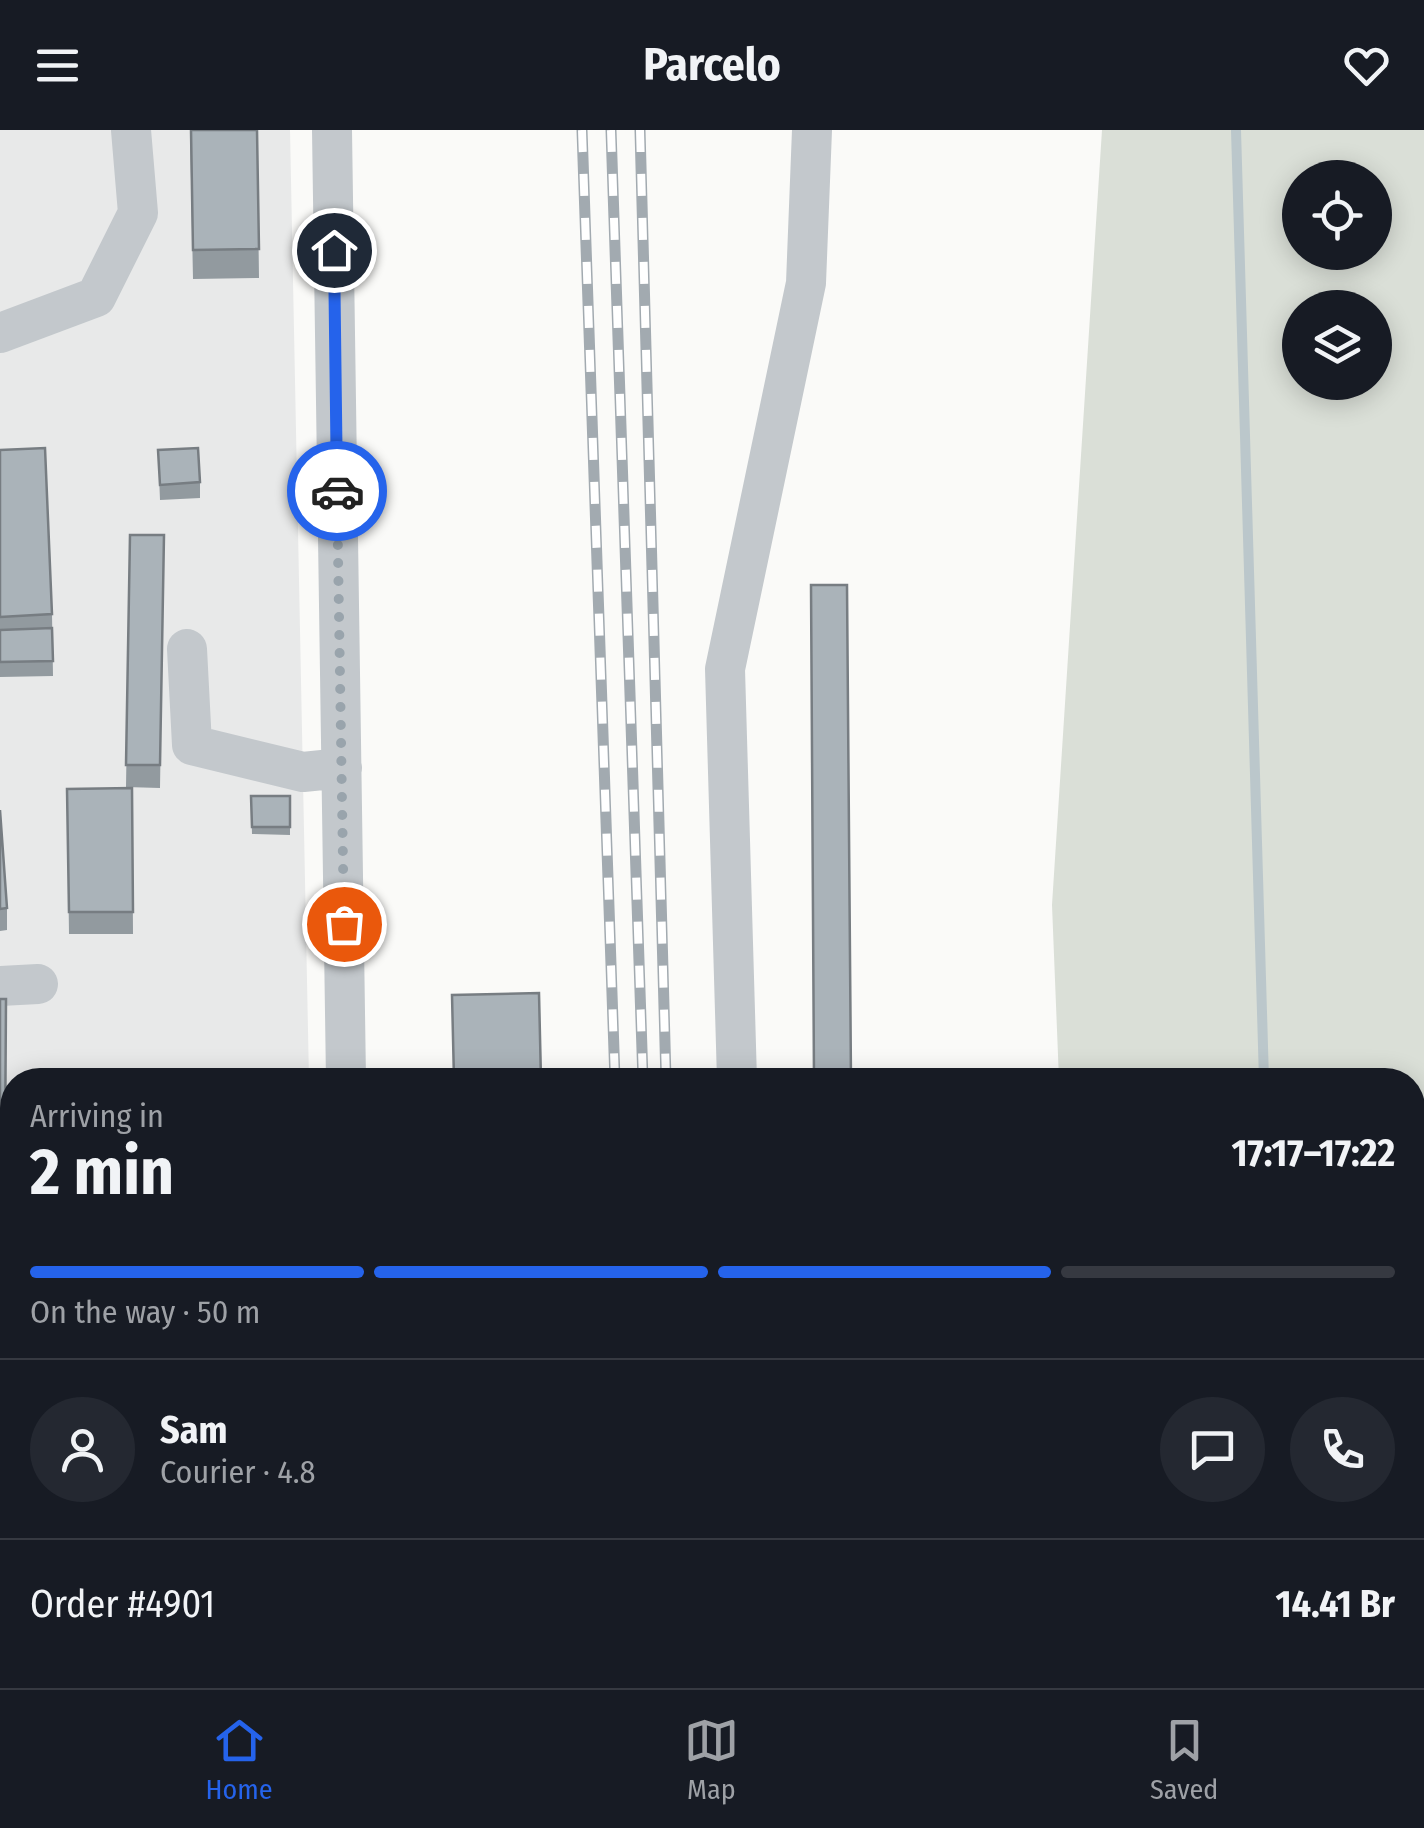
<!DOCTYPE html>
<meta charset="utf-8">
<style>
body{margin:0;font-family:"Fira Sans Condensed",sans-serif;background:#242831;color:#f1f3f6;height:100vh;display:flex;flex-direction:column;font-size:38px;white-space:nowrap}
*{box-sizing:border-box;margin:0}
p{font-size:32px;color:#9ea1a6}
.icon{flex:none;width:55px;height:55px;fill:none;stroke:currentColor;stroke-width:2;stroke-linecap:round;stroke-linejoin:round}
.map{position:relative;flex:1;overflow:hidden}
.sheet{position:absolute;left:0px;top:938px;width:1425px;height:622px;display:flex;flex-direction:column;background:#171b24;border-radius:40px 40px 0 0;box-shadow:0 5px 25px #0003}
.sheet>*{flex:none}
.controls{position:absolute;left:1282px;top:30px;display:grid;gap:20px}
.controls a{display:grid;place-items:center;width:110px;height:110px;border-radius:50%;background:#171b24;box-shadow:0 5px 25px #0003;font-size:50px}
.pin{position:absolute;display:grid;place-items:center;width:85px;height:85px;color:#fff;margin:-42px;border:5px solid #fff;border-radius:50%;box-shadow:0 2px 10px #0007}
.courier{position:absolute;display:grid;place-items:center;width:100px;height:100px;margin:-50px;border:8px solid #2563eb;border-radius:50%;background:#fff;color:#222;box-shadow:0 2px 12px #0007}
.summary em{font-style:normal;font-weight:700}
.summary div{display:flex;flex-direction:column-reverse}
.summary{display:flex;align-items:center;justify-content:space-between;height:170px;padding:0 30px}
h1{font-size:65px;font-weight:700;line-height:75px}
.bar{display:grid;grid-template-columns:repeat(4,1fr);gap:15px 10px;align-content:center;height:120px;padding:0 30px}
.bar i{height:12px;border-radius:8px;background:#363941}
.bar .active{background:#2563eb}
.bar p{grid-column:span 4}
.line{display:flex;align-items:center;gap:25px;padding:0 30px;border-top:2px solid #363941}
.line div{flex:1}
.round{display:grid;place-items:center;flex:none;width:105px;height:105px;border-radius:52px;background:#242831}
header{display:flex;justify-content:space-between;align-items:center;height:130px;padding:0 30px;background:#171b24;font-size:45px;font-weight:700}
.dock{display:flex;justify-content:space-around;align-items:center;height:140px;border-top:2px solid #363941;background:#171b24;font-size:28px;color:#9ea1a6}
.dock a{display:grid;justify-items:center;gap:5px}
.dock .active{color:#2563eb}
.map>svg:first-child{display:block}
</style>
<header><svg class="icon" aria-label="menu" viewBox="0 0 24 24"><path d="M4 6h16M4 12h16M4 18h16"/></svg>Parcelo<svg class="icon" aria-label="heart" viewBox="0 0 24 24"><path d="M12 20l-8-8c-3-5 5-10 8-4 3-6 11-1 8 4z"/></svg></header>
<div class="map">
<svg width="1424" height="1558" viewBox="0 0 1424 1558">
<rect width="100%" height="100%" fill="#fafaf8"/>
<path fill="#e8e9e9" d="M0,0H290L309,950H12V1430L0,1426Z"/>
<path fill="#dadfd7" fill-rule="evenodd" d="M1102,0H1424V1558H1083V1548H1412V950H1059L1052,775ZM1300,48H1375V122H1300ZM1300,178H1375V252H1300Z"/>
<g fill="none" stroke-linecap="round" stroke-linejoin="round">
<path stroke="#bbc7cb" stroke-width="10" d="M1236,0L1264,950
M1412,1050L1424,1182
M1282,1548L1302,1558"/>
<path stroke="#c3c8cc" stroke-width="40" d="M332,0L346,950
M0,203L96,167L138,83L131,0
M187,519L192,615L303,642L342,638
M0,856L38,854
M737,950L725,539L806,153L812,0
M0,1502L12,1507
M111,1548L137,1558
M774,1548L778,1558
M352,1558L353,1548"/>
<g stroke="#a2aab0" stroke-width="11">
<path id="rail" d="M582,0L615,950
M611,0L643,950
M640,0L666,950
M639,1548L640,1558
M665,1548L666,1558"/>
</g>
<use href="#rail" stroke="#fff" stroke-width="8" stroke-dasharray="22" stroke-linecap="butt"/>
</g>
<path fill="#929a9f" d="M190,0H257L259,148L193,149Z
M0,320L52,484L53,546L0,547Z
M158,320L200,352V368L160,370Z
M130,405H164L160,658L126,657Z
M132,658L133,804H69L67,659Z
M251,666H290V705L252,704Z
M0,680L7,778V800L0,801Z
M0,869H6L5,1049H0Z"/>
<path fill="#aab3b9" stroke="#777d82" stroke-width="2.5" d="M191,0H257L259,119L193,120Z
M45,318L52,484L0,487V320Z
M198,318L200,352L160,355L158,320Z
M130,405H164L160,635H126Z
M811,455H847L851,950H814Z
M52,498L53,531L0,532V500Z
M132,658L133,782H69L67,659Z
M251,666H290V697H252Z
M0,680L7,778L0,779Z
M539,863L541,950H454L452,865Z
M0,869H6L5,1027H0Z
M444,1548H557L558,1558H444Z
M0,1550L19,1558H0Z"/>
<g fill="none" stroke-linecap="round" stroke-linejoin="round">
<path stroke="#99a4ac" stroke-width="10" stroke-dasharray="0 18" d="M337,361L344,794"/>
<path stroke="#2563eb" stroke-width="12" d="M334,120L337,361"/>
</g>
</svg>
<div class="controls">
<a><svg class="icon" aria-label="locate" viewBox="0 0 24 24"><circle cx="12" cy="12" r="6"/><path d="M12 2v4M12 18v4M2 12h4M18 12h4"/></svg></a>
<a><svg class="icon" aria-label="layers" viewBox="0 0 24 24"><path d="M12 4l9 5-9 5-9-5zM3 14l9 5 9-5"/></svg></a>
</div>
<div class="pin" style="left:344px;top:794px;background:#ea580c"><svg class="icon" aria-label="bag" viewBox="0 0 24 24"><path d="M5 8h14l-1 12H6zM9 8a3 3 0 0 1 6 0"/></svg></div>
<div class="pin" style="left:334px;top:120px;background:#1f2937"><svg class="icon" aria-label="home" viewBox="0 0 24 24"><path d="M3 11l9-7 9 7M6 9v11h12V9"/></svg></div>
<div class="courier" style="left:337px;top:361px"><svg class="icon" aria-label="car" viewBox="0 0 24 24"><path d="M5 17H2v-5l4-1 3-4h7l3 4 3 1v5h-3M9 17h6M6 11h13"/><circle cx="7" cy="17" r="2"/><circle cx="17" cy="17" r="2"/></svg></div>
<section class="sheet">
<div class="summary"><div><h1>2 min</h1><p>Arriving in</p></div><em>17:17–17:22</em></div>
<div class="bar"><i class="active"></i><i class="active"></i><i class="active"></i><i></i><p>On the way · 50 m</p></div>
<div class="line" style="height:180px"><a class="round"><svg class="icon" aria-label="person" viewBox="0 0 24 24"><circle cx="12" cy="8" r="4"/><path d="M4 21q1-7 8-7t8 7"/></svg></a><div><b>Sam</b><p>Courier · 4.8</p></div><a class="round"><svg class="icon" aria-label="chat" viewBox="0 0 24 24"><path d="M4 5h16v11H9l-5 4z"/></svg></a><a class="round"><svg class="icon" aria-label="phone" viewBox="0 0 24 24"><path d="M5 4h4l2 5-3 2q2 4 5 5l2-3 5 2v4C11 20 4 13 5 4z"/></svg></a></div>
<div class="line" style="height:130px"><div>Order #4901</div><b>14.41 Br</b></div>
</section>
</div>
<nav class="dock">
<a class="active"><svg class="icon" aria-label="home" viewBox="0 0 24 24"><path d="M3 11l9-7 9 7M6 9v11h12V9"/></svg>Home</a>
<a><svg class="icon" aria-label="map" viewBox="0 0 24 24"><path d="M3 6l6-2 6 2 6-2v14l-6 2-6-2-6 2zM9 4v14M15 6v14"/></svg>Map</a>
<a><svg class="icon" aria-label="saved" viewBox="0 0 24 24"><path d="M7 4h10v16l-5-4-5 4z"/></svg>Saved</a>
</nav>
